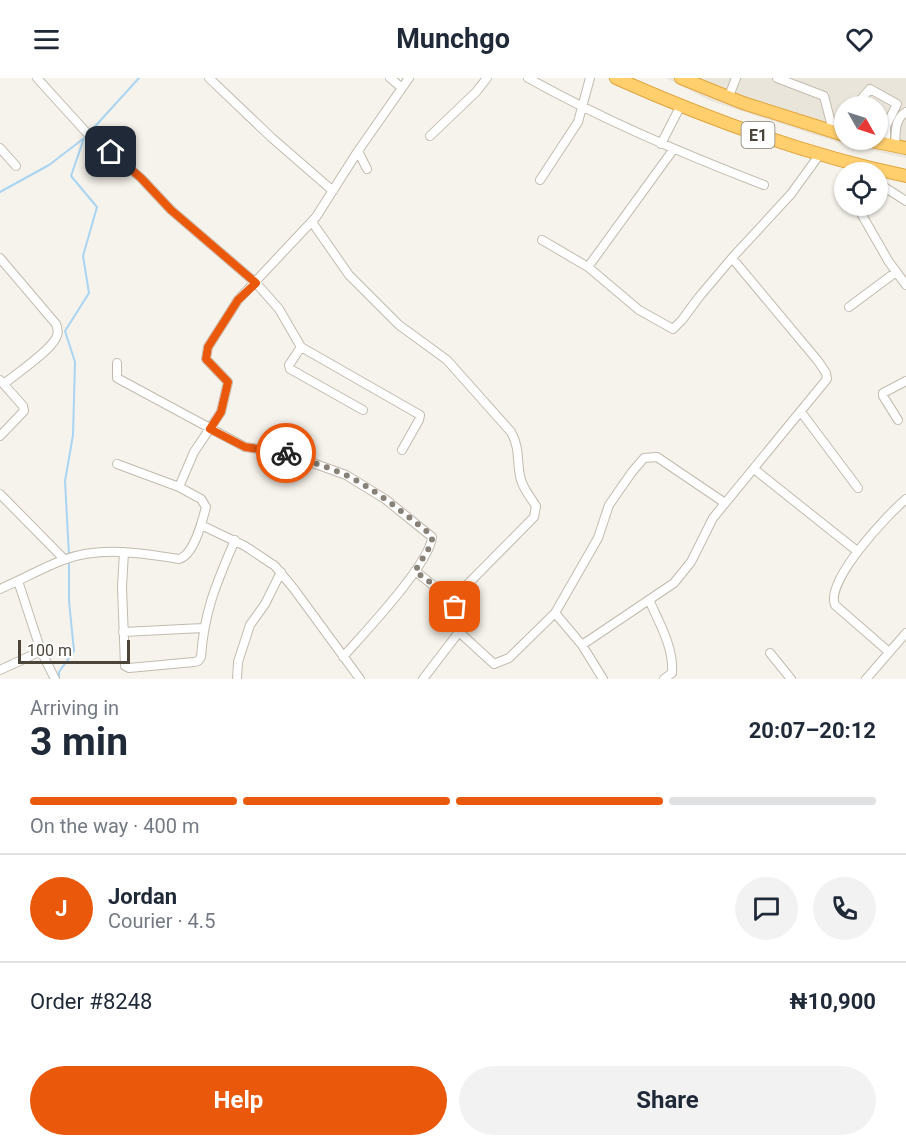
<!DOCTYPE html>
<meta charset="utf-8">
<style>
body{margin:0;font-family:Roboto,sans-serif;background:#f2f2f3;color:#1f2937;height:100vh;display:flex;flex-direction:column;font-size:22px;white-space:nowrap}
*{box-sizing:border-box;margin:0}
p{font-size:20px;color:#747a83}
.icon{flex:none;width:33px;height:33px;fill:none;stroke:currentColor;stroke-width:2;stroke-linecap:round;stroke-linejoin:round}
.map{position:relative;height:601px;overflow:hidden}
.drawer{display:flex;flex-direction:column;background:#fff;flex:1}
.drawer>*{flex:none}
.needle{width:39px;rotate:129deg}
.fabs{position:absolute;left:834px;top:18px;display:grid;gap:12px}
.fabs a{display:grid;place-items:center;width:54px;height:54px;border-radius:50%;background:#fff;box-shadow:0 2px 4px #0004;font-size:30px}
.scale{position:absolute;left:18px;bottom:15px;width:112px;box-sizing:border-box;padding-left:6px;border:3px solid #4b4439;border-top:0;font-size:16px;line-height:21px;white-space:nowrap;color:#4b4439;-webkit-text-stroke:4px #fff;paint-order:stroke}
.pin{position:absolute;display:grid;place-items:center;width:51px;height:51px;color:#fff;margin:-26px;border-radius:12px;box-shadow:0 3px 9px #0006}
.courier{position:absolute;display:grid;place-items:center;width:60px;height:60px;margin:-30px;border:4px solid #ea580c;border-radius:50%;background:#fff;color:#222;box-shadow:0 2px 8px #0007}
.head em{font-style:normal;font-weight:700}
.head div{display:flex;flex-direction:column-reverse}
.head{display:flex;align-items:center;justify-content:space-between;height:102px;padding:0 30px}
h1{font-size:39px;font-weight:700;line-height:45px}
.bar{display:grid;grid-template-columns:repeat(4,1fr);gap:9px 6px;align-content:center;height:72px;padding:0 30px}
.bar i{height:8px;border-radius:4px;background:#e0e1e3}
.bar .selected{background:#ea580c}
.bar p{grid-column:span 4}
.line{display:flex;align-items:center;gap:15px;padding:0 30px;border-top:2px solid #e0e1e3}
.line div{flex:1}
.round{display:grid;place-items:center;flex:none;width:63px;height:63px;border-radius:32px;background:#f2f2f3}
.cta{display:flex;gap:12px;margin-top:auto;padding:12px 30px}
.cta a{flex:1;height:69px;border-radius:36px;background:#ea580c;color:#fff;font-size:24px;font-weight:700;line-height:69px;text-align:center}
.cta a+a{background:#f2f2f3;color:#1f2937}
header{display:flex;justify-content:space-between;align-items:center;height:78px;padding:0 30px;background:#fff;font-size:27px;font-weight:700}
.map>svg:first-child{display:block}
</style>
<header><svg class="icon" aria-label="menu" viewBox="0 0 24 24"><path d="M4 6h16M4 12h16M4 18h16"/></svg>Munchgo<svg class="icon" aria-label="heart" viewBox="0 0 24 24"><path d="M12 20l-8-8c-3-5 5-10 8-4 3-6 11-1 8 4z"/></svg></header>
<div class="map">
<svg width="906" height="601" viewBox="0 0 906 601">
<rect width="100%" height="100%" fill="#f6f3ec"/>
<path fill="#eae5da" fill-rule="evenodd" d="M666,0H906V80L843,66L711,23ZM844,28H878V62H844Z"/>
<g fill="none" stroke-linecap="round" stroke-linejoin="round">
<path stroke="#a9d4f2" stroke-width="2" d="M89,55L139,0
M0,114L49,87L83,61
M69,477L65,403L73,357L75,284L65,253L89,215L83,178L97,129L71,98L84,60
M59,601V594L74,573L69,523V483"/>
<g stroke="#c2bbae" stroke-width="10">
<path id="minor" d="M37,0L86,54L141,100L171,132L256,205L279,231L301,269L289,287L290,291L363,332
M209,0L272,60L333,113
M390,0L402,10
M528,0C605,43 683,76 764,107
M777,0L824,18L833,53
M729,18L736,0
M855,28L870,11L897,26L886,48V66
M878,36L887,42
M430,58L476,14L487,0
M661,66L680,29
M895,68C896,55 894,41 906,34
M0,70L16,88
M358,73L367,91
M540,102L578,44L590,0
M878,105L906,123
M864,128L862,137L889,184L906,207
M312,144L349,197L399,247L447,282L511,354C521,372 516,385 521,402C524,412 531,420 536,428L534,439L452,522
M542,162L588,189L639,232L673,251L682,242L699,219L732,180L791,116L820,76
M0,180L56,246C58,251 59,255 56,260C49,274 17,295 4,306
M588,189L673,72
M849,229L896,194
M301,269L420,337L419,342L402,372
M117,285V300L245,369L285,375L346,397L385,421L432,459C430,486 363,556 343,579
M0,302L23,328L24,333L0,358
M801,334L858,410
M898,342L883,318V315L906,303
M117,386L179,409
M754,391L857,473
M0,416L64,481
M201,447L245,468L275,488L294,511L360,601
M124,474L122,509L125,588L129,590L194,584L198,583L201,579C204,533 217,504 235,462
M415,493L452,522L459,554L494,586L509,580L555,535L598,460L609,427L632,394L644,380L657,379L725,425
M18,503L41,573L55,601
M0,511C21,502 42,490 63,482C100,468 142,475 179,481C194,477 202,444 206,429L201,421L179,409L194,374L221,334L228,304L206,281L208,269L238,222L316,139L358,73L409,0
M649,522C659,544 674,570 672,595L664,601
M555,535L582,567L603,601
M123,554L203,550
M582,567L674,505L691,484L713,440L827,301L826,295L818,283L732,180
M889,574L835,527C825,503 887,437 906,421
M770,575L791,601
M0,592L41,573
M237,601L238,584L250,547L265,526L281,494
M423,601L459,554
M866,601L906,555"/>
</g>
<g stroke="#e0a43c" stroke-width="14">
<path id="highway" d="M616,0C710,42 806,77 906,98
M681,0L743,25L844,57
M866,62L906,70"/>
</g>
<use href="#minor" stroke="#fff" stroke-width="8"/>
<use href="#highway" stroke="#ffcf6e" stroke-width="12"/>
</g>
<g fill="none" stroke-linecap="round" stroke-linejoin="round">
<path stroke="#878178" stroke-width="6" stroke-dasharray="0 10.8" d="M286,375C307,383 329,389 348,398C378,413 403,435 429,455L432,459V465L415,493L447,517L455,529"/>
<path stroke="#ea580c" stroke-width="8" d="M111,74L141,100L171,132L256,205L238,222L208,269L206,281L228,304L221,334L210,351L245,369L286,375"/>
</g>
<g text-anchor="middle" stroke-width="5" stroke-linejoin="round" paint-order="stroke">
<rect fill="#fff" stroke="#817c74" stroke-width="1.5" x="741.5" y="44" width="33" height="26" rx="4.5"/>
<g font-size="16" font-weight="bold" fill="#4b4439">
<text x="758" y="63">E1</text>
</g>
</g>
</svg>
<div class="fabs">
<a><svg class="needle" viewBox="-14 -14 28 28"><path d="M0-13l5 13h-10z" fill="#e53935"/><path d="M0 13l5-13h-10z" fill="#747a83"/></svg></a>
<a><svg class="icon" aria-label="locate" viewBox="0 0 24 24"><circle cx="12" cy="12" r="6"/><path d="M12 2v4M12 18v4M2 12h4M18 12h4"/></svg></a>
</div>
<div class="scale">100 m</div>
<div class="pin" style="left:455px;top:529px;background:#ea580c"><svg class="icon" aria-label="bag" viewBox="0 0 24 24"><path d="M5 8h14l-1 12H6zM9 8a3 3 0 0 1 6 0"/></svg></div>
<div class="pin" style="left:111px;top:74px;background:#1f2937"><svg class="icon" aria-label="home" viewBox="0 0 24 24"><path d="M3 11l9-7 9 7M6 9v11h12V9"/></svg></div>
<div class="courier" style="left:286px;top:375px"><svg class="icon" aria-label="bike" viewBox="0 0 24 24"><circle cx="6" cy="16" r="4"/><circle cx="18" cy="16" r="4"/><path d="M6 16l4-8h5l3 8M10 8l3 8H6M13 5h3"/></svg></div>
</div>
<section class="drawer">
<div class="head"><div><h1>3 min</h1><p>Arriving in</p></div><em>20:07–20:12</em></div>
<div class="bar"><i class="selected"></i><i class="selected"></i><i class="selected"></i><i></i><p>On the way · 400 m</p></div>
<div class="line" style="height:108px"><b class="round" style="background:#ea580c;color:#fff">J</b><div><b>Jordan</b><p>Courier · 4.5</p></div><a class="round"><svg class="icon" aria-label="chat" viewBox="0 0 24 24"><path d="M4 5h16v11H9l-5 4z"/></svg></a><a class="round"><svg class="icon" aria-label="phone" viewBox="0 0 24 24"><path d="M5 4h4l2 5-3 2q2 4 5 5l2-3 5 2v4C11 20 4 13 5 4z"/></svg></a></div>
<div class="line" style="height:78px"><div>Order #8248</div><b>₦10,900</b></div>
<div class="cta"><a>Help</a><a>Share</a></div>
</section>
